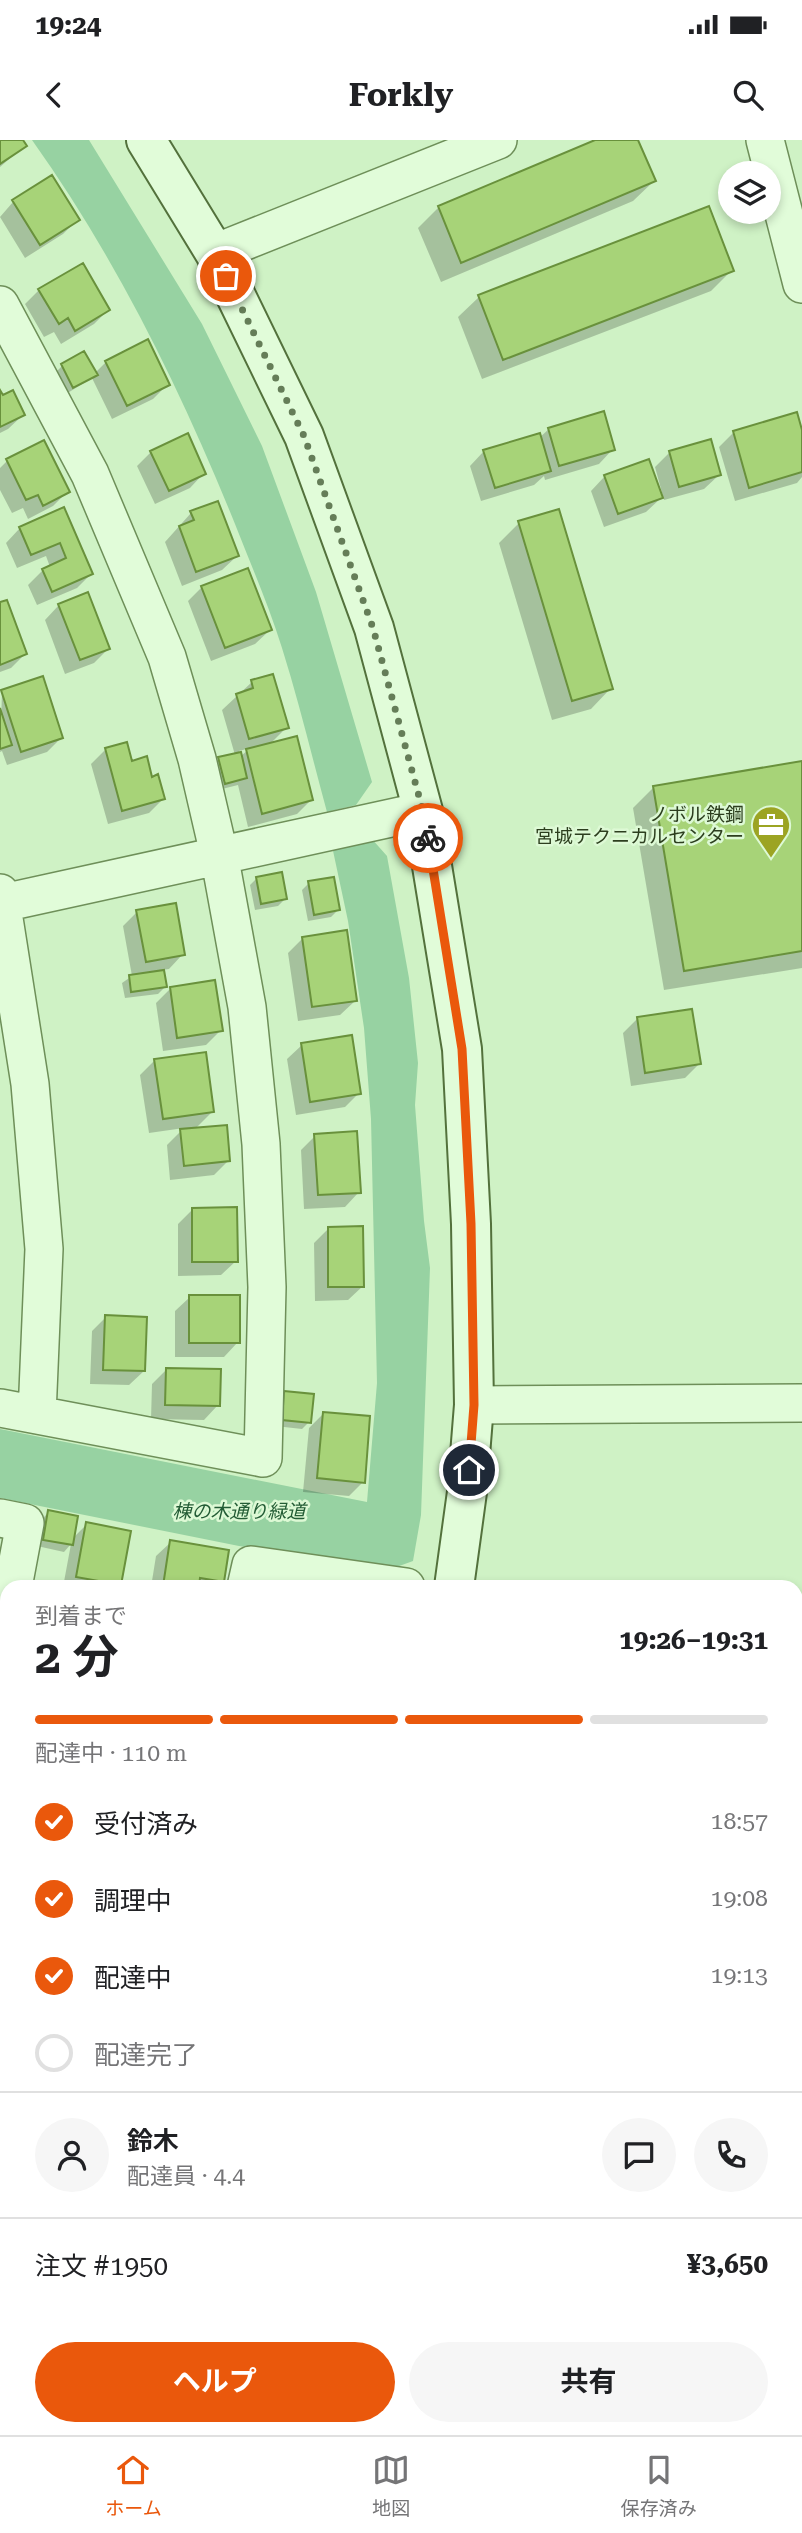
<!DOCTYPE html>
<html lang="ja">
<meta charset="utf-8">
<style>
body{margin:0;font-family:"Roboto Serif","Noto Sans JP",serif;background:#f6f6f6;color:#202124;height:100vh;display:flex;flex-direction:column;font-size:26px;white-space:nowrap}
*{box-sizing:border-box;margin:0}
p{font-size:23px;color:#757577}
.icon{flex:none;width:38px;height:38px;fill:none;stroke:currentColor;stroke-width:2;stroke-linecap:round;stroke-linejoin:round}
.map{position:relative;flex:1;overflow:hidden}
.panel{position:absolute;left:0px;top:1440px;width:803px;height:856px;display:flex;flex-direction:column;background:#fff;border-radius:21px 21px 0 0;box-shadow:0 4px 10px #0003}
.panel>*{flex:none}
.tools{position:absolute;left:718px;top:21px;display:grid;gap:14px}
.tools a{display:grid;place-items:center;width:63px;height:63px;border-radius:50%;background:#fff;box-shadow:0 4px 10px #0003;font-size:35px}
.pin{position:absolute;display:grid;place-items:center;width:60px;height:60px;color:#fff;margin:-30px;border:4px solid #fff;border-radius:50%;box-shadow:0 2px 7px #0007}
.courier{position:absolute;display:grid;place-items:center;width:70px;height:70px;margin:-35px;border:5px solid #ea580c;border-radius:50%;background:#fff;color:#222;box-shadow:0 2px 9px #0007}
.overview em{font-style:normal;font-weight:700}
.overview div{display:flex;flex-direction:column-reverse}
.overview{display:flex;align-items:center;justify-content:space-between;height:119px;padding:0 35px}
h1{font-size:46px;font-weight:700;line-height:52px}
.bar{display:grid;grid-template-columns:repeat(4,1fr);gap:10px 7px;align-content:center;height:84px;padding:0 35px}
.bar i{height:9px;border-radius:5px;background:#e0e0e0}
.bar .on{background:#ea580c}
.bar p{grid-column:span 4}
.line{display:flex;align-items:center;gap:18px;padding:0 35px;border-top:2px solid #e0e0e0}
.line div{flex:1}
.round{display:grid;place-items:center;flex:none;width:74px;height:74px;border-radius:37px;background:#f6f6f6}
ol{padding:0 35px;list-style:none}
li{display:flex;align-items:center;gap:21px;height:77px}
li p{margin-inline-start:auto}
li .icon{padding:7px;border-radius:50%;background:#ea580c;color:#fff;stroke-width:4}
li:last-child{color:#757577}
li i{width:38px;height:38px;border:4px solid #e0e0e0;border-radius:50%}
.button{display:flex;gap:14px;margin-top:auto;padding:14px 35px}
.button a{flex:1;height:80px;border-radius:42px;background:#ea580c;color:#fff;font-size:28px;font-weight:700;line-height:80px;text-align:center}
.button a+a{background:#f6f6f6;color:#202124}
.status{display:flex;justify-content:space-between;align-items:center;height:49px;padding:0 35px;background:#fff;direction:ltr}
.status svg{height:19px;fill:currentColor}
header{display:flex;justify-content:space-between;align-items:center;height:91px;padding:0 35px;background:#fff;font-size:32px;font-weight:700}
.tab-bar{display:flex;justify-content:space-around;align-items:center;height:98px;border-top:2px solid #e0e0e0;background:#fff;font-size:19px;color:#757577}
.tab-bar a{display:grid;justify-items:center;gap:4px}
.tab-bar .on{color:#ea580c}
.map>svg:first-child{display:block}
</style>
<div class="status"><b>19:24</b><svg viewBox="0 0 49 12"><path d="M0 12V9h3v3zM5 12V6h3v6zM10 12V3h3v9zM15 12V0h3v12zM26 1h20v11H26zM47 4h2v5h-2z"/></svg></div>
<header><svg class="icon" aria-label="back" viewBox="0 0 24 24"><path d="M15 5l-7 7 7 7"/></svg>Forkly<svg class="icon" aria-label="search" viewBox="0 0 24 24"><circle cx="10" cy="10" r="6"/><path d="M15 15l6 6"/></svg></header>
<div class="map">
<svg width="802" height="2295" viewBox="0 0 802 2295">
<rect width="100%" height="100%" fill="#cff2c5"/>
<path fill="#97d2a2" d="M32,0H89L202,184L262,306L316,452L372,642L356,665L327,672C312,617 299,562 282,508C269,466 251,425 235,384C181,250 116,118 32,0Z
M371,698L387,716L409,838L418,923L415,965L424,1081L430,1128L421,1375L413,1421L391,1429L239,1406L0,1358V1289L367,1362L377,1243L371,979L364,888L348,781L332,706Z
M41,2289H98L95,2295H37Z"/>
<path fill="#0003" fill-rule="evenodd" d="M0,0H20L24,6L0,27Z
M599,0H636L654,41L633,61L441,142L418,88L439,67Z
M13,62L78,79L63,94L25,118L0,77Z
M732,130L711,151L482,239L458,177L479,157Z
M39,150L108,170L94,184L61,204L54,192L44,197L25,164Z
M84,213L95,233L106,222L167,245L153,259L112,279L92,238L66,254L55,233L62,226Z
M0,254L23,275L8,289L0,293Z
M795,274L802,297V337L797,343L735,361L719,307L733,293Z
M549,289L613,309L599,324L545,340L544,336L534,345L481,361L470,326L484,311L539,298Z
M151,312L204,333L190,348L155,364L137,326Z
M669,313L719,335L704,349L664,360L655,327Z
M7,321L68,351L53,366L28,379L23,368L12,373L0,350V328Z
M605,336L661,358L646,372L604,387L591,351Z
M63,370L91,434L77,448L37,465L28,445L43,430L50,427L46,416L17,428L6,403L20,388Z
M191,373L237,416L222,430L182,446L165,402Z
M519,383L611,548L591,569L552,580L499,403Z
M202,447L270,490L255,504L211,521L188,461Z
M0,464L25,514L11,528L0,532Z
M59,465L108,509L94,523L65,534L45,480Z
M252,542L287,587L269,605L311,660L297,674L248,687L238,645L218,650L212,626L219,619L235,615L222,570ZM250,608L240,617L239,611Z
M2,552L61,598L47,612L7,625L2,611L0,612Z
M106,609L131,623L151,639L163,659L149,673L108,684L91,624Z
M802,623V828L664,850L633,668L654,647Z
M257,738L285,759L278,766L255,770L250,745Z
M309,743L338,770L331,777L308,781L302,750Z
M137,772L183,814L169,829L162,830L165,847L158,854L125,858L122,843L132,836L123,786Z
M303,798L355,861L340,875L298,881L288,813Z
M171,848L221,890L206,905L163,911L156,863Z
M637,879L699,924L685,938L631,946L623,893Z
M302,905L359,953L345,967L296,975L287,919Z
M155,920L212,972L194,990L228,1021L214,1035L170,1040L167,1005L184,988L149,993L140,935Z
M315,996L359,1052L345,1067L304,1069L301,1010Z
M192,1070L236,1121L221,1135L178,1136V1084Z
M328,1089L363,1146L348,1160L315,1161L314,1103Z
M190,1157L238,1202L224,1217H175V1171Z
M106,1177L144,1231L129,1245L90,1244L92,1191Z
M167,1229L218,1265L204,1280L151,1279L152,1244Z
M285,1253L309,1282L302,1289L275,1286L278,1260Z
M323,1274L363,1342L349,1356L303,1352L309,1288Z
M49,1372L72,1399L87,1384L119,1445L117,1447H63L71,1404L64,1412L37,1406L42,1379Z
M171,1402L222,1441L215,1447H151L156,1416Z
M802,1545V1690L796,1689V1570Z
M7,1710V1768L0,1766V1717Z
M0,1780L7,1782V1842L0,1849Z
M7,1896V1933L0,1930V1912Z
M0,1959L7,1963V2013L0,2020Z
M7,2224V2289H19L14,2294L0,2286V2231Z"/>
<path fill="#a7d378" stroke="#69913c" stroke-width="2" d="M0,0H23L27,6L0,24Z
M595,0H638L656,41L461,123L438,66Z
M52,35L80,80L40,105L12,60Z
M709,66L734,131L503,220L478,155Z
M83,123L110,170L75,191L68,178L59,184L38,149Z
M148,199L170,245L127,266L105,221Z
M84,211L98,235L73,248L61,224Z
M0,250L3,255L13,250L25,275L0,287Z
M604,271L615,310L559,326L548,288Z
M797,272L802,290V332L749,348L733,291Z
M188,293L206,334L169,351L150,311Z
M540,293L551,331L495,348L483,310Z
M711,299L721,335L679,347L669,311Z
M44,300L70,352L43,366L38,355L26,360L6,319Z
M649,319L663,358L618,374L604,335Z
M218,361L239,416L196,432L179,386L194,380L190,371Z
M64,367L93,434L52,452L42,429L66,418L60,403L31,415L19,387Z
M559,369L613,549L572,561L518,381Z
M248,428L272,490L225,508L201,446Z
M88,452L110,509L80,520L58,464Z
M7,460L27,514L0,525V462Z
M273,534L289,588L249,599L236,554L253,548L251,540Z
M43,536L63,598L21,612L1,550Z
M0,568L12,605L0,609Z
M297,596L313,660L262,674L246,609Z
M127,602L132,621L147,616L152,637L158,634L165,659L122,671L105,608Z
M241,612L247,638L225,644L218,617Z
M802,621V811L684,831L653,646Z
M282,732L287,759L261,764L256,737Z
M334,737L340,770L314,775L308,741Z
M176,763L185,815L146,822L136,770Z
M347,790L357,861L312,867L302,797Z
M164,830L167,847L131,852L129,835Z
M215,840L223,891L177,898L170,847Z
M692,869L701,924L645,933L637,877Z
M352,895L361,954L310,962L301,903Z
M206,912L214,972L163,979L154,919Z
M227,985L230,1021L184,1026L180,989Z
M357,991L361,1053L318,1055L314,994Z
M237,1067L238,1122H192V1068Z
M363,1086L364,1147H328V1087Z
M189,1155H240V1203H189Z
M105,1175L147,1177L145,1231L103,1230Z
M166,1228L221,1229L220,1266L165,1265Z
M284,1251L314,1254L311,1283L282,1280Z
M323,1272L370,1276L365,1343L317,1338Z
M48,1370L78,1376L73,1405L43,1400Z
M86,1382L131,1391L121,1445L76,1437Z
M170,1400L229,1410L224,1442L200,1438L199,1447L163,1446Z
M802,1609V1666L796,1664V1633Z
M7,1721V1749L0,1747Z
M0,1778L7,1780V1834L0,1832Z
M0,1957L7,1961V2006L0,2002Z
M7,2225V2267L0,2263V2236Z"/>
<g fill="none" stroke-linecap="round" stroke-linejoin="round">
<g stroke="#6e8f59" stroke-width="40">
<path id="street" d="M765,0L802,144
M215,113L498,0
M0,165L90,334L167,517L197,619L219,714L247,867L261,1004L267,1147L263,1318L0,1268
M0,753L30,944L44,1109L37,1275
M3,763L423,671
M474,1265L802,1263
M0,1378L25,1383L13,1447
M246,1447L251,1425L406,1447
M0,1517L7,1482
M0,2133L7,2120
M0,2178L7,2182"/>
</g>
<g stroke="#53713c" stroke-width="42">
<path id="secondary" d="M146,0L215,113L304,296L374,488L423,671L462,909L471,1084L474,1265L467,1352L454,1447
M151,2295L155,2289"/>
</g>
<use href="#street" stroke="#e1fcd9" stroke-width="37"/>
<use href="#secondary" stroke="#e1fcd9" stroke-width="38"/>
</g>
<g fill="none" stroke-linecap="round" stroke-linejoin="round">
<path stroke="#657d58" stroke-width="7" stroke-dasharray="0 12.6" d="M226,136L304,296L373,488L423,671L428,698"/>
<path stroke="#ea580c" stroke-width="9" d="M428,698L462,909L471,1084L474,1265L469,1330"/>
</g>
<defs>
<g id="office-pin" transform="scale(2.0125)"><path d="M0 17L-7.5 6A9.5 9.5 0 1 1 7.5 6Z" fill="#9ca423" stroke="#ddf9d5"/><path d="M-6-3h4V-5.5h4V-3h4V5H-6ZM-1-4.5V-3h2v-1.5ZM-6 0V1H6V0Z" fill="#fff"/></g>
</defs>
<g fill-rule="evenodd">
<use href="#office-pin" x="771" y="685"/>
</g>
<g text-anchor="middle" stroke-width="5" stroke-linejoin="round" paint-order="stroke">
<g font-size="19" fill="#2c3e1e" stroke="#ddf9d5" text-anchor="end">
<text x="744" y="681">ノボル鉄鋼<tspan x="744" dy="22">宮城テクニカルセンター</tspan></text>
</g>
<g font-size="19" font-style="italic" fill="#235c35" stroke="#ddf9d5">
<text x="239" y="1378">棟の木通り緑道</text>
</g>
</g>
</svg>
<div class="tools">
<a><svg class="icon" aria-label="layers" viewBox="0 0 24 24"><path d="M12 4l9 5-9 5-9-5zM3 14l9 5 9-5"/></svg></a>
</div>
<div class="pin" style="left:226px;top:136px;background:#ea580c"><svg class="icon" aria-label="bag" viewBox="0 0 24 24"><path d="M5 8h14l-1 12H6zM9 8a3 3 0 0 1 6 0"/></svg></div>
<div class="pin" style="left:469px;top:1330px;background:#1f2937"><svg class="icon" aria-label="home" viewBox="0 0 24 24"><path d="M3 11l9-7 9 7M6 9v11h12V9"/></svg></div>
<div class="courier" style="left:428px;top:698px"><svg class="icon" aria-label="bike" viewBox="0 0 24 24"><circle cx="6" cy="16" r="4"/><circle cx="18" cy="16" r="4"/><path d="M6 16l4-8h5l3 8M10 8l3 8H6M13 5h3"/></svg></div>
<section class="panel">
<div class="overview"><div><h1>2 分</h1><p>到着まで</p></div><em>19:26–19:31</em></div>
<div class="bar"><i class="on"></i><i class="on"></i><i class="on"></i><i></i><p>配達中 · 110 m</p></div>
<ol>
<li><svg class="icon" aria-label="check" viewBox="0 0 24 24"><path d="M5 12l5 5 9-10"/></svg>受付済み<p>18:57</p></li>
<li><svg class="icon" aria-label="check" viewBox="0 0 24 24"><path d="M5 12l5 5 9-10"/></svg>調理中<p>19:08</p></li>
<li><svg class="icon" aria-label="check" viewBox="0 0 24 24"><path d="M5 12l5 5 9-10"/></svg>配達中<p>19:13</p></li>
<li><i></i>配達完了</li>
</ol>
<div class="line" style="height:126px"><a class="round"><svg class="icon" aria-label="person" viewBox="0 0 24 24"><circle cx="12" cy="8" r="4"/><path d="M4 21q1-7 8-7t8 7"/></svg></a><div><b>鈴木</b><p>配達員 · 4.4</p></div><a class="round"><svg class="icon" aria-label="chat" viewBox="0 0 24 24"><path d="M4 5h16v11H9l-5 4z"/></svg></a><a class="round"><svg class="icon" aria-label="phone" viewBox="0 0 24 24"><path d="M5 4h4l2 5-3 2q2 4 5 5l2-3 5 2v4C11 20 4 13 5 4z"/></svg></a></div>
<div class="line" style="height:91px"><div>注文 #1950</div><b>¥3,650</b></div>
<div class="button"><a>ヘルプ</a><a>共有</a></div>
</section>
</div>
<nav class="tab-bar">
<a class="on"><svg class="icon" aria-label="home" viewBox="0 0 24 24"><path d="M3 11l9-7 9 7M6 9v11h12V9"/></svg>ホーム</a>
<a><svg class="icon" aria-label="map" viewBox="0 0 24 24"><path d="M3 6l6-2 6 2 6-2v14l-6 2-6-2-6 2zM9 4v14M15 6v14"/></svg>地図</a>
<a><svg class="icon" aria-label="saved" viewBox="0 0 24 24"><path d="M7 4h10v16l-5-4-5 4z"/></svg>保存済み</a>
</nav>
